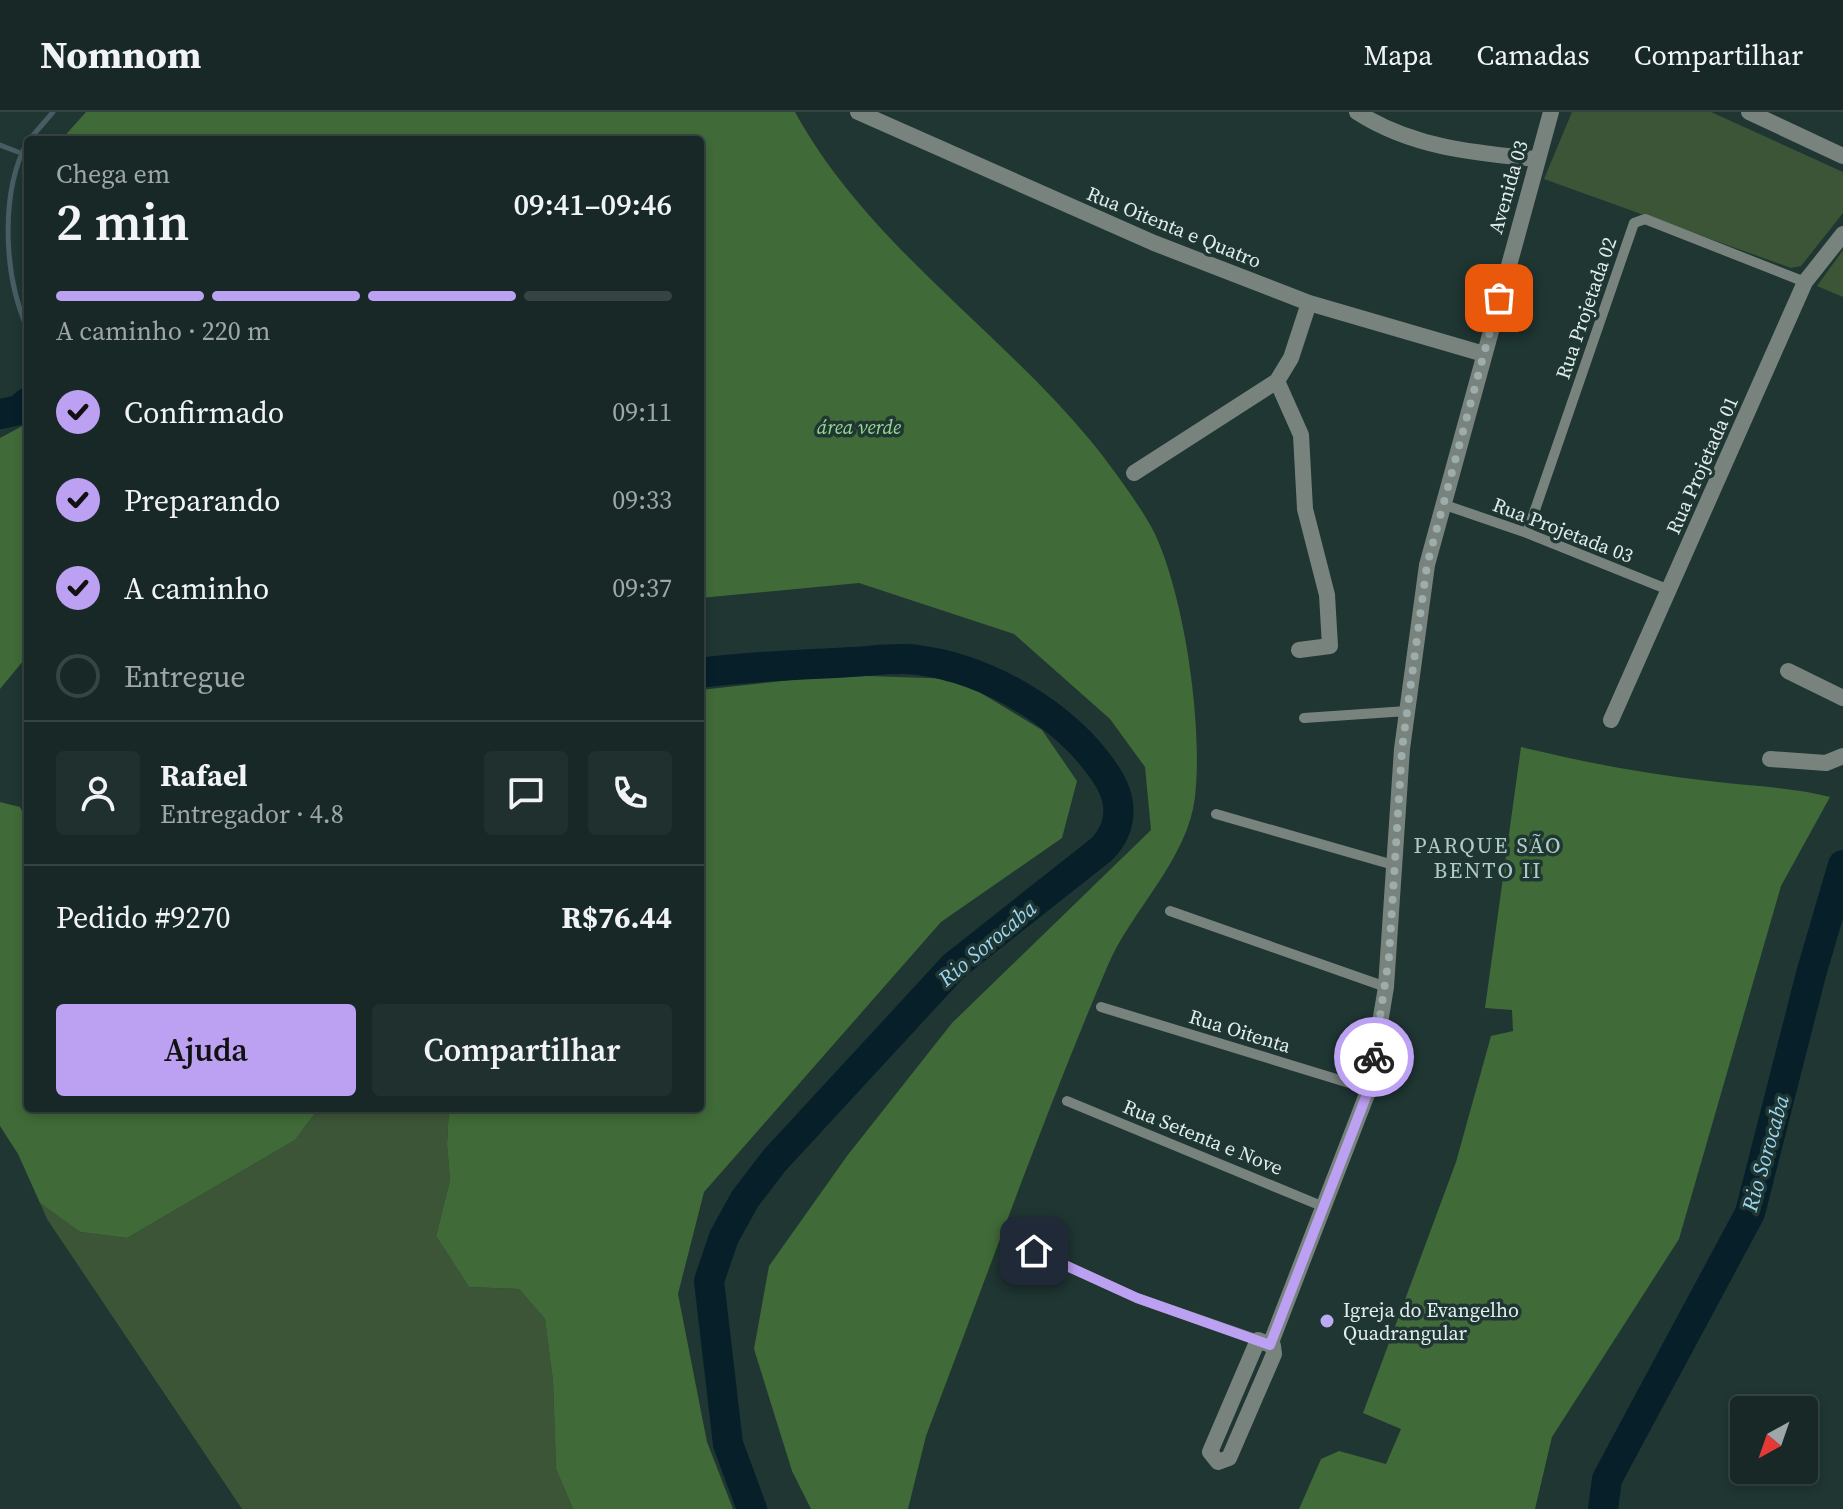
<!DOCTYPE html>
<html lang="pt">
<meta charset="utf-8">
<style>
body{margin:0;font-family:"Source Serif 4",serif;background:#20302e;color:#f1f3f6;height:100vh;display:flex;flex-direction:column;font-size:30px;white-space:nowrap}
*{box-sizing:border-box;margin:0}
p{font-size:26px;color:#9ea6a7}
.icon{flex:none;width:44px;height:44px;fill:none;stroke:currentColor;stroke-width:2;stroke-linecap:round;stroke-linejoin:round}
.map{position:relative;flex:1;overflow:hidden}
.details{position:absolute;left:24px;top:24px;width:680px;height:976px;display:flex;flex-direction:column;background:#172826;border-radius:8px;box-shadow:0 4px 12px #0003,0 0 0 2px #364443}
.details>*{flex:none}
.needle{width:52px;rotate:220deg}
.controls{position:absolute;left:1730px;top:1284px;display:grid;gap:16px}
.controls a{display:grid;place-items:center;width:88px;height:88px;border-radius:8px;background:#172826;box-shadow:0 4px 12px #0003,0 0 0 2px #364443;font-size:40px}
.pin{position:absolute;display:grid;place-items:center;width:68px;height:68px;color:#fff;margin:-34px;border-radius:16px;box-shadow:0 4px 12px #0006}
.courier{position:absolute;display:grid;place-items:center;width:80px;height:80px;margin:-40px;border:6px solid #bca0f2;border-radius:50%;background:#fff;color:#222;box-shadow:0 2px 10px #0007}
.summary em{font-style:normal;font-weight:600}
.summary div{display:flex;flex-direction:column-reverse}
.summary{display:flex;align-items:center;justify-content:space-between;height:136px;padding:0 32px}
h1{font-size:52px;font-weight:600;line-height:60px}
.bar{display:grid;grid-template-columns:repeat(4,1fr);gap:12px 8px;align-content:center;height:96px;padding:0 32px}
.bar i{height:10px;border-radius:6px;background:#364443}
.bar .current{background:#bca0f2}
.bar p{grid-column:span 4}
.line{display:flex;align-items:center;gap:20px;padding:0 32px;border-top:2px solid #364443}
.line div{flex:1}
.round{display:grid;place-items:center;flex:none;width:84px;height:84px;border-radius:8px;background:#20302e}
ol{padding:0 32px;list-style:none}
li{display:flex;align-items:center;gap:24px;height:88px}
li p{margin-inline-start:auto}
li .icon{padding:8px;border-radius:50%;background:#bca0f2;color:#111;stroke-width:4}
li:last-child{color:#9ea6a7}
li i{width:44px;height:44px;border:4px solid #364443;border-radius:50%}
.action{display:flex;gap:16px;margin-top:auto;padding:16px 32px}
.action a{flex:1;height:92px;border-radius:8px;background:#bca0f2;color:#111;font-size:32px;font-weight:600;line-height:92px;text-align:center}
.action a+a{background:#20302e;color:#f1f3f6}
header{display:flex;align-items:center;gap:48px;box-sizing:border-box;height:112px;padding:0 40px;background:#172826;border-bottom:2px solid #364443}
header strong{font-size:38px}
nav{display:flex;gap:44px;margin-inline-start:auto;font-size:28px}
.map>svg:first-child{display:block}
</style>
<header>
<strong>Nomnom</strong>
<nav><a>Mapa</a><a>Camadas</a><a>Compartilhar</a></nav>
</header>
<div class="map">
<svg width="1843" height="1397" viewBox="0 0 1843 1397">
<rect width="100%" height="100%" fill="#1f3633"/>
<path fill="#3c5537" d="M1572,0H1711L1843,60V101L1801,154L1791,156L1544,67Z
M1843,138V185L1817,174Z
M319,996H449L447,1032L450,1068L436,1124L469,1175L519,1177L545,1207L553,1269L556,1357L573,1397H242L47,1107L40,1091L80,1120L127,1126L295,1028Z"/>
<path fill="#406a38" d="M86,0H795C867,131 996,215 1090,328C1109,351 1143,397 1155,422C1185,487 1203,614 1195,685C1188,747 1131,799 1108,853C1042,1008 986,1167 926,1324L908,1397H811L792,1359L754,1237L769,1154L847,1044L952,911L1151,718L1145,655L1110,607L1014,522L859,471L700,486V28H61Z
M28,311V543L0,577V326Z
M837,563L958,567L1042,618L1077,669L1062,726L941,810L704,1080L678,1182L707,1330L733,1397H573L556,1357L553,1269L545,1207L519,1177L469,1175L436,1124L450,1068L447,1032L449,996H700V578Z
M1521,635C1583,650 1645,662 1709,669C1750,674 1790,675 1830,685L1781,774L1679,1127L1552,1325L1535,1397H1299L1321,1347L1339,1339L1386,1352L1401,1317L1363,1301L1456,1050L1491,924L1513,919L1512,898L1485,896Z
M0,690L20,695L28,711V996H319L295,1028L127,1126L80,1120L40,1091L18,1042L0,1014Z"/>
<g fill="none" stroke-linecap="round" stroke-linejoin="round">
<path stroke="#475d63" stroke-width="5" d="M29,28L53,0
M28,29C0,79 3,163 28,218
M0,33L18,40"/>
<path stroke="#061f29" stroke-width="30" d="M0,302L19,298L28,290
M700,561C750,554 801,553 851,550C873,549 897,545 918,548C988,557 1066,603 1105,661C1123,687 1124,714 1102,737L954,854L774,1049L745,1087L724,1125L709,1169L728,1332L752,1397
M1603,1397L1607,1367L1750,1101L1811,862L1843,753"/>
<path stroke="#79837e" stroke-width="10" d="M1445,393L1527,421L1669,478
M1527,421L1634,111L1645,107L1805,170
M1304,606L1407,599
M1216,702L1397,754
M1170,799L1386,875
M1101,895L1369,977
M1067,989L1324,1095
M1027,1131L1034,1139L1137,1186L1258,1228"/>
<path stroke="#79837e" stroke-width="16" d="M858,0L1154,131L1309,191L1484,242
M1357,0C1411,35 1473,41 1536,47
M1749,0L1843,44
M1277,269L1301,323L1305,397L1327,483L1330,534L1299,538
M1134,361L1277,269L1291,246L1309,191
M1788,559L1843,586
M1611,608L1805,170L1843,122
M1770,647L1826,651L1843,644
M1258,1228L1273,1234L1274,1242L1229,1346L1218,1350L1210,1340Z
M1270,1233L1369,977L1386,875L1402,637L1427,453L1551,0"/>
</g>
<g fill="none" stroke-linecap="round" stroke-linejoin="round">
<path stroke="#9cadab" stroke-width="8" stroke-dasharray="0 14.4" d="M1374,945L1389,845L1402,637L1427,453L1499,186"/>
<path stroke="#bca0f2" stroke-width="10" d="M1034,1139L1137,1186L1270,1233L1369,977L1374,945"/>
</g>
<circle fill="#bcaaf5" stroke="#1f3633" stroke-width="3" cx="1327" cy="1209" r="8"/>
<g text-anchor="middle" stroke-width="7" stroke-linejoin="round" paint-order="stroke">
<g font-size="20" fill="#e0edeb" stroke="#1f3633">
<text transform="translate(1508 75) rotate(-74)" y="7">Avenida 03</text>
<text transform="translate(1174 115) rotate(22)" y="7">Rua Oitenta e Quatro</text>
<text transform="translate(1586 196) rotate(-71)" y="7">Rua Projetada 02</text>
<text transform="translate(1702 353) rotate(-66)" y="7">Rua Projetada 01</text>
<text transform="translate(1563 418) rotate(21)" y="7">Rua Projetada 03</text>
<text transform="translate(1240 919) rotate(17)" y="7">Rua Oitenta</text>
<text transform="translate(1203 1025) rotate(22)" y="7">Rua Setenta e Nove</text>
</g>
<g font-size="20" font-style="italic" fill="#9ad98e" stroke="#1f3633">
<text x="859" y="322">área verde</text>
</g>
<g font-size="20" fill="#e0edeb" stroke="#1f3633" text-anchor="start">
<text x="1343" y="1205">Igreja do Evangelho<tspan x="1343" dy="23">Quadrangular</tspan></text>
</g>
<g font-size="22" letter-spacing="2" fill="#b0cbc6" stroke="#1f3633">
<text x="1488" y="741">PARQUE SÃO<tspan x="1488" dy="25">BENTO II</tspan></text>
</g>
<g font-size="22" font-style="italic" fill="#9cd7f3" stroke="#1f3633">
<text transform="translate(987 831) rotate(-40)" y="8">Rio Sorocaba</text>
<text transform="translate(1765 1041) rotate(-74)" y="8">Rio Sorocaba</text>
</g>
</g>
</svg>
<div class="controls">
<a><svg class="needle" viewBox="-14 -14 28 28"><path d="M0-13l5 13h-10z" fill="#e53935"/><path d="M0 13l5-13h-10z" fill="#9ea6a7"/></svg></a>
</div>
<div class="pin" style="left:1499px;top:186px;background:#ea580c"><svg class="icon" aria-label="bag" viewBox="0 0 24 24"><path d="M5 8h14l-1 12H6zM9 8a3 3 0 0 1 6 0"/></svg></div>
<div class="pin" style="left:1034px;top:1139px;background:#1f2937"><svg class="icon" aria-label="home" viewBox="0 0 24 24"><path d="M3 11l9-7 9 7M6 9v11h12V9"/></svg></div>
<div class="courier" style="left:1374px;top:945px"><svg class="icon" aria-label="bike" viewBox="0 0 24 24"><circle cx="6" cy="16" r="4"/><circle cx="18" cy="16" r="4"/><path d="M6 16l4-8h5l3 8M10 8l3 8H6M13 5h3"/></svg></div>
<section class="details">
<div class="summary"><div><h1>2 min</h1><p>Chega em</p></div><em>09:41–09:46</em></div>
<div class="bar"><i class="current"></i><i class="current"></i><i class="current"></i><i></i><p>A caminho · 220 m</p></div>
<ol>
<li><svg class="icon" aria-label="check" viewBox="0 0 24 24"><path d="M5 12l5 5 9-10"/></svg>Confirmado<p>09:11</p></li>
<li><svg class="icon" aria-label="check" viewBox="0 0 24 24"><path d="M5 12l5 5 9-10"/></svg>Preparando<p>09:33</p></li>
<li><svg class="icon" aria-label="check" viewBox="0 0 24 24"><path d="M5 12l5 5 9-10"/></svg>A caminho<p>09:37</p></li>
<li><i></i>Entregue</li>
</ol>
<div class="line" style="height:144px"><a class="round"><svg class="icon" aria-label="person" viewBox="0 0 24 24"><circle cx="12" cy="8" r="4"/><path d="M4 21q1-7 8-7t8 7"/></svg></a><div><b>Rafael</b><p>Entregador · 4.8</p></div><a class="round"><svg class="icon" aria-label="chat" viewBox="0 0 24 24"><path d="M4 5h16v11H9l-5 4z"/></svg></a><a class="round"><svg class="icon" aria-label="phone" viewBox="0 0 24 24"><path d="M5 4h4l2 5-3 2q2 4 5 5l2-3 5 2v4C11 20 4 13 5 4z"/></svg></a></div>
<div class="line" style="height:104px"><div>Pedido #9270</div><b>R$76.44</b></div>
<div class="action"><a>Ajuda</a><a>Compartilhar</a></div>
</section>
</div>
